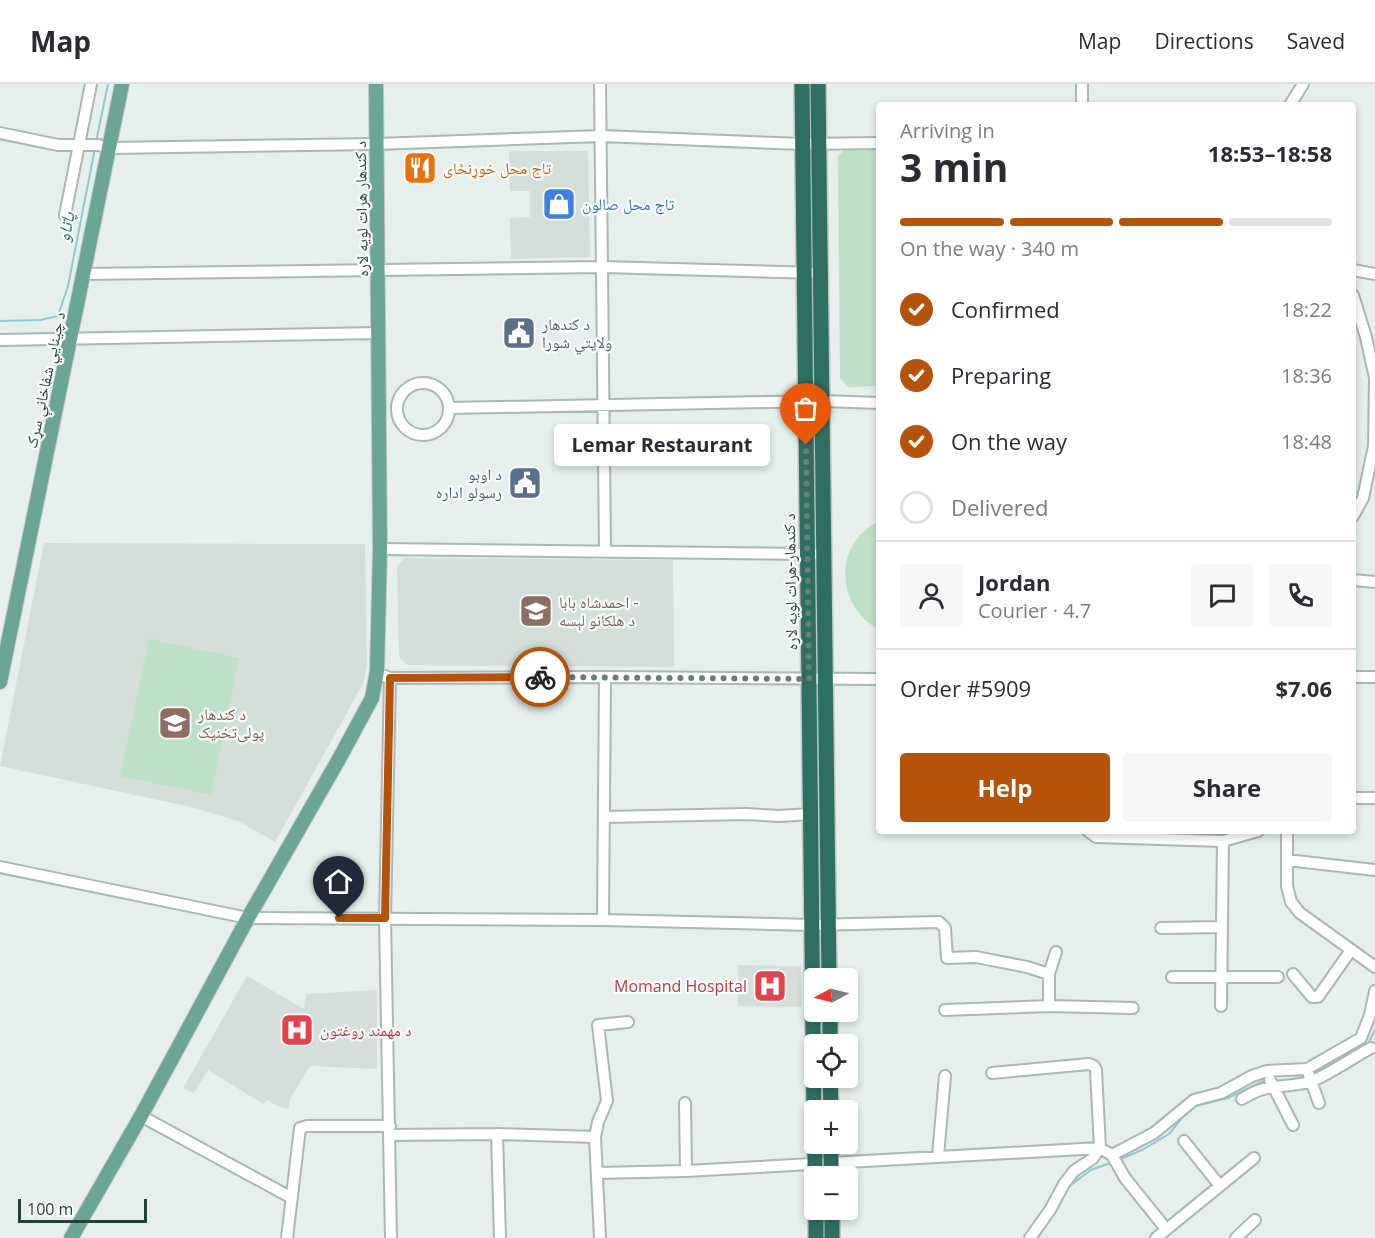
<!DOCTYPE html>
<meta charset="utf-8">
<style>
body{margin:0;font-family:"Open Sans","Noto Naskh Arabic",sans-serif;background:#f7f7f7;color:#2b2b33;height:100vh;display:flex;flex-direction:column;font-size:22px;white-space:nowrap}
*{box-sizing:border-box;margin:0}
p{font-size:20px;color:#7c7c81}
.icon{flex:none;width:33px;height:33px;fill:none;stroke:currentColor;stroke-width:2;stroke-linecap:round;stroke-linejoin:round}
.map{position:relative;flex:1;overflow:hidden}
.panel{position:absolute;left:876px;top:18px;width:480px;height:732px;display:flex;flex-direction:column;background:#fff;border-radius:6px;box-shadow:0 3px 9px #0003}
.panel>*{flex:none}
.needle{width:39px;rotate:263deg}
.tools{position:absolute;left:804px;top:884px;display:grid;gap:12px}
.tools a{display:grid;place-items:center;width:54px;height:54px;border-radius:6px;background:#fff;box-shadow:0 3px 9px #0003;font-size:30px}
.scale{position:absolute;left:18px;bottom:15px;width:129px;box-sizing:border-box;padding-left:6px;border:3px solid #24423a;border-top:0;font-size:16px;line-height:21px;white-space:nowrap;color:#24423a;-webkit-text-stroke:4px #f7fbf9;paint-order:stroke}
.pin{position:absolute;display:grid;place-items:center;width:51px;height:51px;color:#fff;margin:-62px -26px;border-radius:50% 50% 50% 0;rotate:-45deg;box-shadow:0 0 6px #0007}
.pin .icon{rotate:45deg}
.courier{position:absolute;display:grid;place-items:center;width:60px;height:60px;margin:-30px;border:4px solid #b45309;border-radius:50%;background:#fff;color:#222;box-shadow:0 2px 8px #0007}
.bubble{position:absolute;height:42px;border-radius:6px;background:#fff;box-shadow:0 3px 9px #0003;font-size:20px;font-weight:700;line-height:42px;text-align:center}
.summary em{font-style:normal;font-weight:700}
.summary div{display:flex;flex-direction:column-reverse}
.summary{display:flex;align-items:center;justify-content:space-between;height:102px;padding:0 24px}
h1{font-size:39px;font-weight:700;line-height:45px}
.bar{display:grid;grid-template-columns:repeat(4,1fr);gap:9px 6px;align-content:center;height:72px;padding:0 24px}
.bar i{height:8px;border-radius:4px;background:#e1e1e2}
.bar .on{background:#b45309}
.bar p{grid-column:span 4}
.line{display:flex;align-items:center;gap:15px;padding:0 24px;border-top:2px solid #e1e1e2}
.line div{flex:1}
.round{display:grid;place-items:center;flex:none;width:63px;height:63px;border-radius:6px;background:#f7f7f7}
ol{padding:0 24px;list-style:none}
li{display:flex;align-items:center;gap:18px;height:66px}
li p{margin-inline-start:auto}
li .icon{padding:6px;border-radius:50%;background:#b45309;color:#fff;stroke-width:4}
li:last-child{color:#7c7c81}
li i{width:33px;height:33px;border:3px solid #e1e1e2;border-radius:50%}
.button{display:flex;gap:12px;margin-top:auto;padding:12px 24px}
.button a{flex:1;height:69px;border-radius:6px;background:#b45309;color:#fff;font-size:24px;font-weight:700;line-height:69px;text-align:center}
.button a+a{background:#f7f7f7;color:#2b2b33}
header{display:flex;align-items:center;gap:36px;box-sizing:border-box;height:84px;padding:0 30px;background:#fff;border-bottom:2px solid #e1e1e2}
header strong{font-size:28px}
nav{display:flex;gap:33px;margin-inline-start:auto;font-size:21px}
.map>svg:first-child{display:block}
</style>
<header>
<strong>Map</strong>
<nav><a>Map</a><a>Directions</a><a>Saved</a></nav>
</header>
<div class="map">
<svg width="1375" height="1154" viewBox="0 0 1375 1154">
<rect width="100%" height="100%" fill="#e6efeb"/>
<path fill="#d4dfda" d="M509,67H588L590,173L511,175L510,134L530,133V107H510Z
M44,459L365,460L367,580L364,598L275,758L238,737L191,723L0,682Z
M405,474L673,476L674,583L407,581L399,573L397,482Z
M738,881L801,882L802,923L738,922Z
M247,892L304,925L306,910L377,906V985L310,982L289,1017V1025L277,1022L267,1016L263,1020L208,986L194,1009L183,1004Z"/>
<path fill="#bfe0c8" d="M879,64V302L848,303L840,294L838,72L845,65Z
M879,437V546C835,521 833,460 879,437Z
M149,555L239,574L211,711L120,692Z"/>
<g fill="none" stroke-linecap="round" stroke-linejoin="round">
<path stroke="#8ec9d4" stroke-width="2" d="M96,58L108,0
M0,237L40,236L58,232L68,202L95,64
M1312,989L1368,960L1375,946
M1192,1023L1228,1014L1268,995
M1118,1076L1142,1066L1169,1050L1186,1029
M1068,1103L1091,1086L1113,1078
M1038,1154L1042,1146"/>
<g stroke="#a8b8b2" stroke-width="14">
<path id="minor" d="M600,0L605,468
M1082,0V21
M1290,21L1303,0
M0,49L58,61H98L109,64L377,60L601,52L802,60L879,59
M65,131L91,0
M1353,186L1375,190
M84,190L602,183L821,189
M1353,211L1366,253L1375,294L1374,362L1363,414L1353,432
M0,256L379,249
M397 325a26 26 0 1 1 52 0a26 26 0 1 1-52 0Z
M449,324L822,317L879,319
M380,465L814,470
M1353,496L1375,498
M377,589L390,594L385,834L391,1154
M1353,593H1375
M390,594L605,593L879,595
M1353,714H1375
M604,733L746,730L779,732L811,730
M1088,747L1096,753L1223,757L1258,747
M1287,747V802L1291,818L1300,829L1375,883
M1287,776L1375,786
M0,783L248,834L603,836L812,841L939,838L945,844L947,874L976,873L1027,883L1049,890
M603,836L605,593
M1161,844L1222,843
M1293,890L1312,913H1318L1351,866
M1172,893H1278
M1049,922V890L1056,868
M1221,922L1223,757
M945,926L1049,922L1133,924
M992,989L1089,980L1094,982L1096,986L1100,1064L1092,1075L1074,1087L1064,1100L1050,1126L1030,1154
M1309,991L1319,1019
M1270,996L1293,1041
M1242,1015C1268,998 1282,1005 1309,998C1324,994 1355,972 1371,964
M685,1019L686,1087
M141,1032L292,1114
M497,1050L500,1154
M390,1051L497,1050L595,1053L600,1154
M595,1053L598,1038L607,1017L598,941L628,938
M1184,1057L1220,1102
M1112,1071L1154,1049L1194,1016L1221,1009L1252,992L1267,987L1307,985L1361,954L1370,931L1375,907
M938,1072L945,992
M597,1089L686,1087L1100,1064L1112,1071L1125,1094L1166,1145
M287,1154L300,1044L307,1042H390
M1156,1154L1254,1074
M1236,1154L1255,1136"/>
</g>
<g stroke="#c2cac8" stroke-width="16">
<path id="major" d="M0,598L122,0
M71,1154L141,1032L248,834L339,675L372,614L377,587L380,465L376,0"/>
</g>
<g stroke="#c2cac8" stroke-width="18">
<path id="highway" d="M802,0L814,1032
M818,0L829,894
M830,927V960
M830,993L831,1026
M815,1059V1092
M831,1059V1092
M816,1125V1154
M832,1125V1154"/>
</g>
<use href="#minor" stroke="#fff" stroke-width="10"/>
<use href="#major" stroke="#6aa596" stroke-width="14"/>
<use href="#highway" stroke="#2f6f62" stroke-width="15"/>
</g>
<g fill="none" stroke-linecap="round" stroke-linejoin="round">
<path stroke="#687f78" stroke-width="6" stroke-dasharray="0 10.8" d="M540,593L809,595L806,361"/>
<path stroke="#b45309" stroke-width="8" d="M339,834H385L390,594L540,593"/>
</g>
<defs>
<g id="restaurant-square" transform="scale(1.725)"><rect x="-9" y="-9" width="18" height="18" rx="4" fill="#e8710a" stroke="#f7fbf9"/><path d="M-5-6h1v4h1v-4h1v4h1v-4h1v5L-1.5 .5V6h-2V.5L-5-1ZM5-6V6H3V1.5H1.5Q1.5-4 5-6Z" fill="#fff"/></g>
<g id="shop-square" transform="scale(1.725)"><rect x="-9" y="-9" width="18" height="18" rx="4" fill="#3f7fe0" stroke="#f7fbf9"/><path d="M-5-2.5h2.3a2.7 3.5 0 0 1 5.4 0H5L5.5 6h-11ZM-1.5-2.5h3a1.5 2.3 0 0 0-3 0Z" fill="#fff"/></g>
<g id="civic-square" transform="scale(1.725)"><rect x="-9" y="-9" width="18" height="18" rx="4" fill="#5c6f8a" stroke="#f7fbf9"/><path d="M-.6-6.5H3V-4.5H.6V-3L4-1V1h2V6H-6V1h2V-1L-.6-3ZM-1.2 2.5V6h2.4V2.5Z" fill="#fff"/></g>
<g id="school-square" transform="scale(1.725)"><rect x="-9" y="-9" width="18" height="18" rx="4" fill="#8d6e63" stroke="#f7fbf9"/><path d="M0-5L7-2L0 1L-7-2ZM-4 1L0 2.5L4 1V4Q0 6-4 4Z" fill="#fff"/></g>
<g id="university-square" transform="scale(1.725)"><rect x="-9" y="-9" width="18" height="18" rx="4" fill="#8d6e63" stroke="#f7fbf9"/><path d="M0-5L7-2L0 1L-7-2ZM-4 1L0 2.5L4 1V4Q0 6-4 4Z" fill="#fff"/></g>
<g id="hospital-square" transform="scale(1.725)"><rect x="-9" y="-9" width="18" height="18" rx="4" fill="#e0444e" stroke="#f7fbf9"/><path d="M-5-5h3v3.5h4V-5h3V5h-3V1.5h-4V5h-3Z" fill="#fff"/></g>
</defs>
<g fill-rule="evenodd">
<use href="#restaurant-square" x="420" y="84"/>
<use href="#shop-square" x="559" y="120"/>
<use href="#civic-square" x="519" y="249"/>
<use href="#civic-square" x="525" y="399"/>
<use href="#school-square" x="536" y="527"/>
<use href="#university-square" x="175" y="639"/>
<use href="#hospital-square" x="770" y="902"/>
<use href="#hospital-square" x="297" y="946"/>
</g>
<g text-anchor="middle" stroke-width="4.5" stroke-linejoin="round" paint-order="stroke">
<g font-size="16" fill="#c56008" stroke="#f7fbf9" text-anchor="start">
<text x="443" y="90">تاج محل خوړنځای</text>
</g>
<g font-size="16" fill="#366cbe" stroke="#f7fbf9" text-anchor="start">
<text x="582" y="126">تاج محل صالون</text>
</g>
<g font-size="16" fill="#24423a" stroke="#f7fbf9">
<text transform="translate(361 125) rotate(-91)" y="6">د کندهار هرات لویه لاره</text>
<text transform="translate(45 296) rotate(-78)" y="6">د چينايي شفاخانې سړک</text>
<text transform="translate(790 498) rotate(-91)" y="6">د کندهار-هرات لويه لاره</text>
</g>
<g font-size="16" fill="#4e5e75" stroke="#f7fbf9" text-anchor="start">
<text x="542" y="246">د کندهار<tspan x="542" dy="18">ولايتي شورا</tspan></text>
<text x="502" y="396" text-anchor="end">د اوبو<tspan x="502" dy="18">رسولو اداره</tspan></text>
</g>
<g font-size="16" fill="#785e54" stroke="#f7fbf9" text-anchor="start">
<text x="559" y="524">احمدشاه بابا -<tspan x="559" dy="18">د هلکانو لېسه</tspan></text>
<text x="198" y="636">د کندهار<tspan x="198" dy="18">پولی‌تخنیک</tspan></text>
</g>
<g font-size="16" fill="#be3a42" stroke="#f7fbf9" text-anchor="end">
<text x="747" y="908">Momand Hospital</text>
<text x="320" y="952" text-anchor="start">د مهمند روغتون</text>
</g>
<g font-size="18" font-style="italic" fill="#1c6f80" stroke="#f7fbf9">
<text transform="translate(66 143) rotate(-79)" y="6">پاتاو</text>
</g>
</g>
</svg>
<div class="tools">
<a><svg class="needle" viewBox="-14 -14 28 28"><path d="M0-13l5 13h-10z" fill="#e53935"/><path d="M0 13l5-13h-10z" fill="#7c7c81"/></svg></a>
<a><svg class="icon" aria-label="locate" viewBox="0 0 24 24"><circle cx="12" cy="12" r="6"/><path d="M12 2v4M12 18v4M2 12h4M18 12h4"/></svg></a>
<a>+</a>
<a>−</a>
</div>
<div class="scale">100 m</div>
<div class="pin" style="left:806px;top:361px;background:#ea580c"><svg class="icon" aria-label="bag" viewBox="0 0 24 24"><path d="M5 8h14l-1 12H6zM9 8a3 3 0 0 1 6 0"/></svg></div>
<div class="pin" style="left:339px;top:834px;background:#1f2937"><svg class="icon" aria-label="home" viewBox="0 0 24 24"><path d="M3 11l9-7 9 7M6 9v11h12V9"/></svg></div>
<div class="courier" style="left:540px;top:593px"><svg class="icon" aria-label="bike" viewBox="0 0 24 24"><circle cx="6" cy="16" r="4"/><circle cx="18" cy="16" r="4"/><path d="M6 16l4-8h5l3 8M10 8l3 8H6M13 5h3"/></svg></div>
<div class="bubble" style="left:554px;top:340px;width:216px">Lemar Restaurant</div>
<section class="panel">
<div class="summary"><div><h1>3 min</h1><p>Arriving in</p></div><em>18:53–18:58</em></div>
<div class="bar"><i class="on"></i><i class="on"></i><i class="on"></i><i></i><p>On the way · 340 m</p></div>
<ol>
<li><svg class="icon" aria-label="check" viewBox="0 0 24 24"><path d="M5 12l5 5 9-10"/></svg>Confirmed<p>18:22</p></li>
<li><svg class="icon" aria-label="check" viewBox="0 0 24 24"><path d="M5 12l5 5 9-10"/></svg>Preparing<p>18:36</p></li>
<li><svg class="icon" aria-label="check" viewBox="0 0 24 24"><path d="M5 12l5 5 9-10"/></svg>On the way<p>18:48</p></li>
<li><i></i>Delivered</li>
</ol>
<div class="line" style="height:108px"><a class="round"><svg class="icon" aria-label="person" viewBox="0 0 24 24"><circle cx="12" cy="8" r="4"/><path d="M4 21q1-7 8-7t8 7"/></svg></a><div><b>Jordan</b><p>Courier · 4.7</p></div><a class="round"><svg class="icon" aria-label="chat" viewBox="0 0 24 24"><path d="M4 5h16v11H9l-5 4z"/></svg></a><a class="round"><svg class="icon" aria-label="phone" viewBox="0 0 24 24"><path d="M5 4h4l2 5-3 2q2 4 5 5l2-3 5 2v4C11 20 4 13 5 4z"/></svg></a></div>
<div class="line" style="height:78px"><div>Order #5909</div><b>$7.06</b></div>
<div class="button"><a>Help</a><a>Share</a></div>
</section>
</div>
